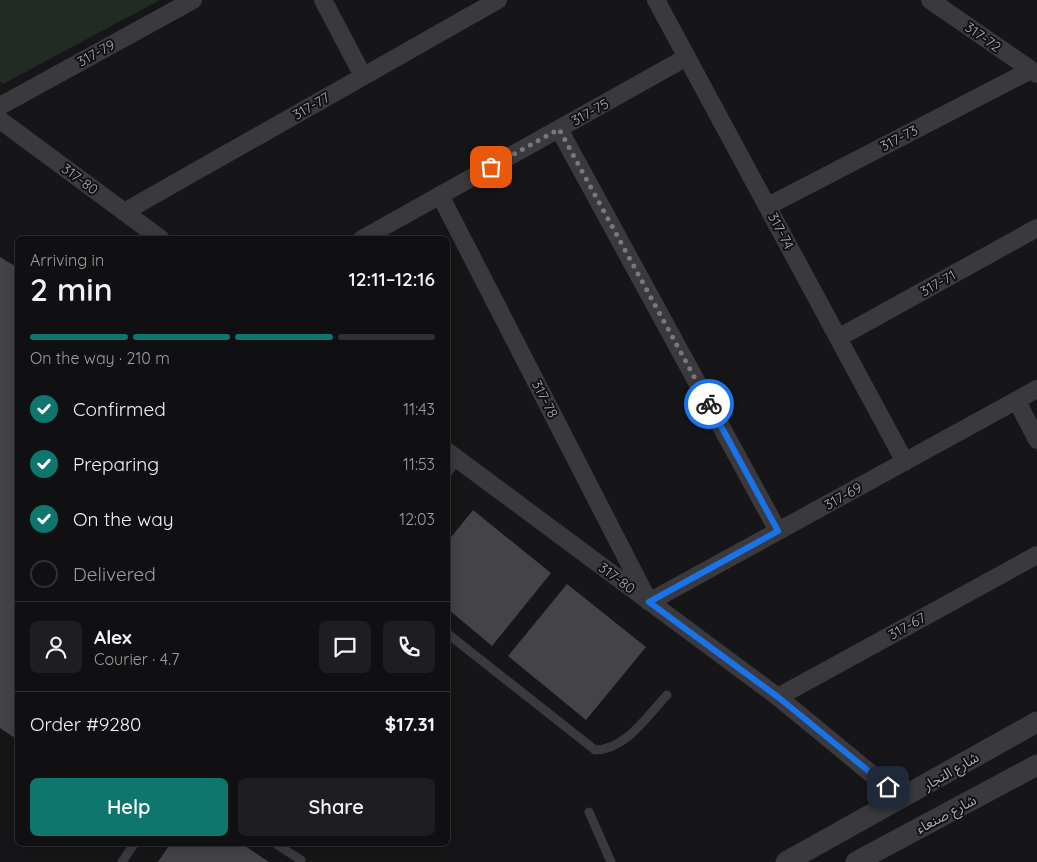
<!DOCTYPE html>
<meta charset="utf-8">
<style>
body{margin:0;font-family:Quicksand,"Noto Sans Arabic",sans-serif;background:#1e1e20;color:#f1f3f6;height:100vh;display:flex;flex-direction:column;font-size:19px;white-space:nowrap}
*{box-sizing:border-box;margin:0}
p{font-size:16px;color:#9c9d9f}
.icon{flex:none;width:28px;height:28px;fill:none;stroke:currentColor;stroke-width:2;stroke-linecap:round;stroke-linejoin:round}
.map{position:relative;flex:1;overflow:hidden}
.details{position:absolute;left:15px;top:236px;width:435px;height:610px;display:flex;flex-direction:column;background:#101012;border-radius:8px;box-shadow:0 2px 12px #0003,0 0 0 1px #303032}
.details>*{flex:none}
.pin{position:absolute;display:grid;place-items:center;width:42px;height:42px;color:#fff;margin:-21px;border-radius:10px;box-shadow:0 2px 8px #0006}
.courier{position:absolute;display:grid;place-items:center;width:50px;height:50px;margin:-25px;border:4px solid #1a73e8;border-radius:50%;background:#fff;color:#222;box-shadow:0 1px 6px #0007}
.overview em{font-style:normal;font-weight:600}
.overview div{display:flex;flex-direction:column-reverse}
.overview{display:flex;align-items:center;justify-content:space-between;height:85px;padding:0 15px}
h1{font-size:32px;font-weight:600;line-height:38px}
.bar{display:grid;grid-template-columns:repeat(4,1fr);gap:8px 5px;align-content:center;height:60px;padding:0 15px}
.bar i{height:6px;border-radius:4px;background:#303032}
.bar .selected{background:#0f766e}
.bar p{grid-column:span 4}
.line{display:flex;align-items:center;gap:12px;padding:0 15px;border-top:1px solid #303032}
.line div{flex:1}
.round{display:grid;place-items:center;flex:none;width:52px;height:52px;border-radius:8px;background:#1e1e20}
ol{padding:0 15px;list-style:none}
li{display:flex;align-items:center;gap:15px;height:55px}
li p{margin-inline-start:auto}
li .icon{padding:5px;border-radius:50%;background:#0f766e;color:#fff;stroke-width:4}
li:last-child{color:#9c9d9f}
li i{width:28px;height:28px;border:2px solid #303032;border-radius:50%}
.cta{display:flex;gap:10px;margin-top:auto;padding:10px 15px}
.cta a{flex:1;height:58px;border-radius:8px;background:#0f766e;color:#fff;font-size:20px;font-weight:600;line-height:58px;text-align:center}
.cta a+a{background:#1e1e20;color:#f1f3f6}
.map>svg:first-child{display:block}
</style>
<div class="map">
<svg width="1037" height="862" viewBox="0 0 1037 862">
<rect width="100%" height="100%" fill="#161618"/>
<path fill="#222a24" d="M0,0H160L3,84L0,82Z"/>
<path fill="#434348" d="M0,257L18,268V740L0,728Z
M473,510L551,573L492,646L448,609V541Z
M567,584L646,647L586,720L508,656Z
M170,844H242L269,862H158Z"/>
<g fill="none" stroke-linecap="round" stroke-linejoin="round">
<path stroke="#39393e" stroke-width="9" d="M448,472L458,459
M448,634L595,750C626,750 647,716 667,695
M589,812L611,862
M276,844L301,860L300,862
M122,862L134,844"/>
<path stroke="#39393e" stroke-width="18" d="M323,0L363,76
M656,0L905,462
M930,0L1037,74
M0,106L193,0
M0,120L161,239
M559,129L778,531
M440,195L649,602L1037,389
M768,206L1031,70
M124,212L498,0
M362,239L687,57
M838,338L1037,228
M1017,401L1037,440
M448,452L778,697L902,799
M778,697L1037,555"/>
<path stroke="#39393e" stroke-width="21" d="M786,862L1037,722
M856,862L1037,765"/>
</g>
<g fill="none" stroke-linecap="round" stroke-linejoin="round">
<path stroke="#76777f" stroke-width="5" stroke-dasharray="0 9" d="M491,167L559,129L709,404"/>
<path stroke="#1a73e8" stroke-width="6" d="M709,404L778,531L649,602L778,697L888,787"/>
</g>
<g text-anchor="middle" stroke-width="4" stroke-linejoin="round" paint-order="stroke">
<g font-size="14" fill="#a9abb7" stroke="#111113">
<text transform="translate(983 37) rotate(35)" y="5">317-72</text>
<text transform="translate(96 53) rotate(-29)" y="5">317-79</text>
<text transform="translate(311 106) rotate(-30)" y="5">317-77</text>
<text transform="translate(590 112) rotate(-29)" y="5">317-75</text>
<text transform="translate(899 138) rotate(-27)" y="5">317-73</text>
<text transform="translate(80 179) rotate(37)" y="5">317-80</text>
<text transform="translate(781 231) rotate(62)" y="5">317-74</text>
<text transform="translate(938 283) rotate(-29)" y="5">317-71</text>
<text transform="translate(545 399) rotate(63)" y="5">317-78</text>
<text transform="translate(843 496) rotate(-29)" y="5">317-69</text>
<text transform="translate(617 578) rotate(37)" y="5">317-80</text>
<text transform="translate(907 626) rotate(-29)" y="5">317-67</text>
<text transform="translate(951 771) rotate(-30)" y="5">شارع التجار</text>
<text transform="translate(946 814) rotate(-28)" y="5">شارع صنعاء</text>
</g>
</g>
</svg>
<div class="pin" style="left:491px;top:167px;background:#ea580c"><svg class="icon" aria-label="bag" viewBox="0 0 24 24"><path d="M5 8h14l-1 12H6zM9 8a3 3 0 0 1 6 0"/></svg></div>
<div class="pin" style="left:888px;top:787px;background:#1f2937"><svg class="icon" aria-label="home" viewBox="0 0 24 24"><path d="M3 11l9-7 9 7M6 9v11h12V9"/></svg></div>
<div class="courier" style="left:709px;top:404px"><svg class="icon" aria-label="bike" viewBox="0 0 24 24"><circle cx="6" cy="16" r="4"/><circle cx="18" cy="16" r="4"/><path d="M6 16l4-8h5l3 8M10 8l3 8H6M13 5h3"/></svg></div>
<section class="details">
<div class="overview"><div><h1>2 min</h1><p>Arriving in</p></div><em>12:11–12:16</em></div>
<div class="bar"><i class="selected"></i><i class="selected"></i><i class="selected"></i><i></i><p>On the way · 210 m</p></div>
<ol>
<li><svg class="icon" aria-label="check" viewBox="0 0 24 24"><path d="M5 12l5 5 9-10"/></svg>Confirmed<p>11:43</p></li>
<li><svg class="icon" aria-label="check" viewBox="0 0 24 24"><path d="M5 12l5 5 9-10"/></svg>Preparing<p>11:53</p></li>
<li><svg class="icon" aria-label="check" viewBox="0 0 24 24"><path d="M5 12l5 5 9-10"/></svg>On the way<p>12:03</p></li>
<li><i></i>Delivered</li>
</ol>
<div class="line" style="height:90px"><a class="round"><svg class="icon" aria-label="person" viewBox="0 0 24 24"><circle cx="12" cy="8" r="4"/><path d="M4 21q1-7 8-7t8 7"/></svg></a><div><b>Alex</b><p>Courier · 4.7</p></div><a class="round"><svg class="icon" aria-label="chat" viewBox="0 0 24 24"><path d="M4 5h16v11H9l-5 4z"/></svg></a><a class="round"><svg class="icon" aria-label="phone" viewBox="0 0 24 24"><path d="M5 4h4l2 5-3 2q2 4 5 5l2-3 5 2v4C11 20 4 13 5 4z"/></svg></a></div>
<div class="line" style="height:65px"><div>Order #9280</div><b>$17.31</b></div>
<div class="cta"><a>Help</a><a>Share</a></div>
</section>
</div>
